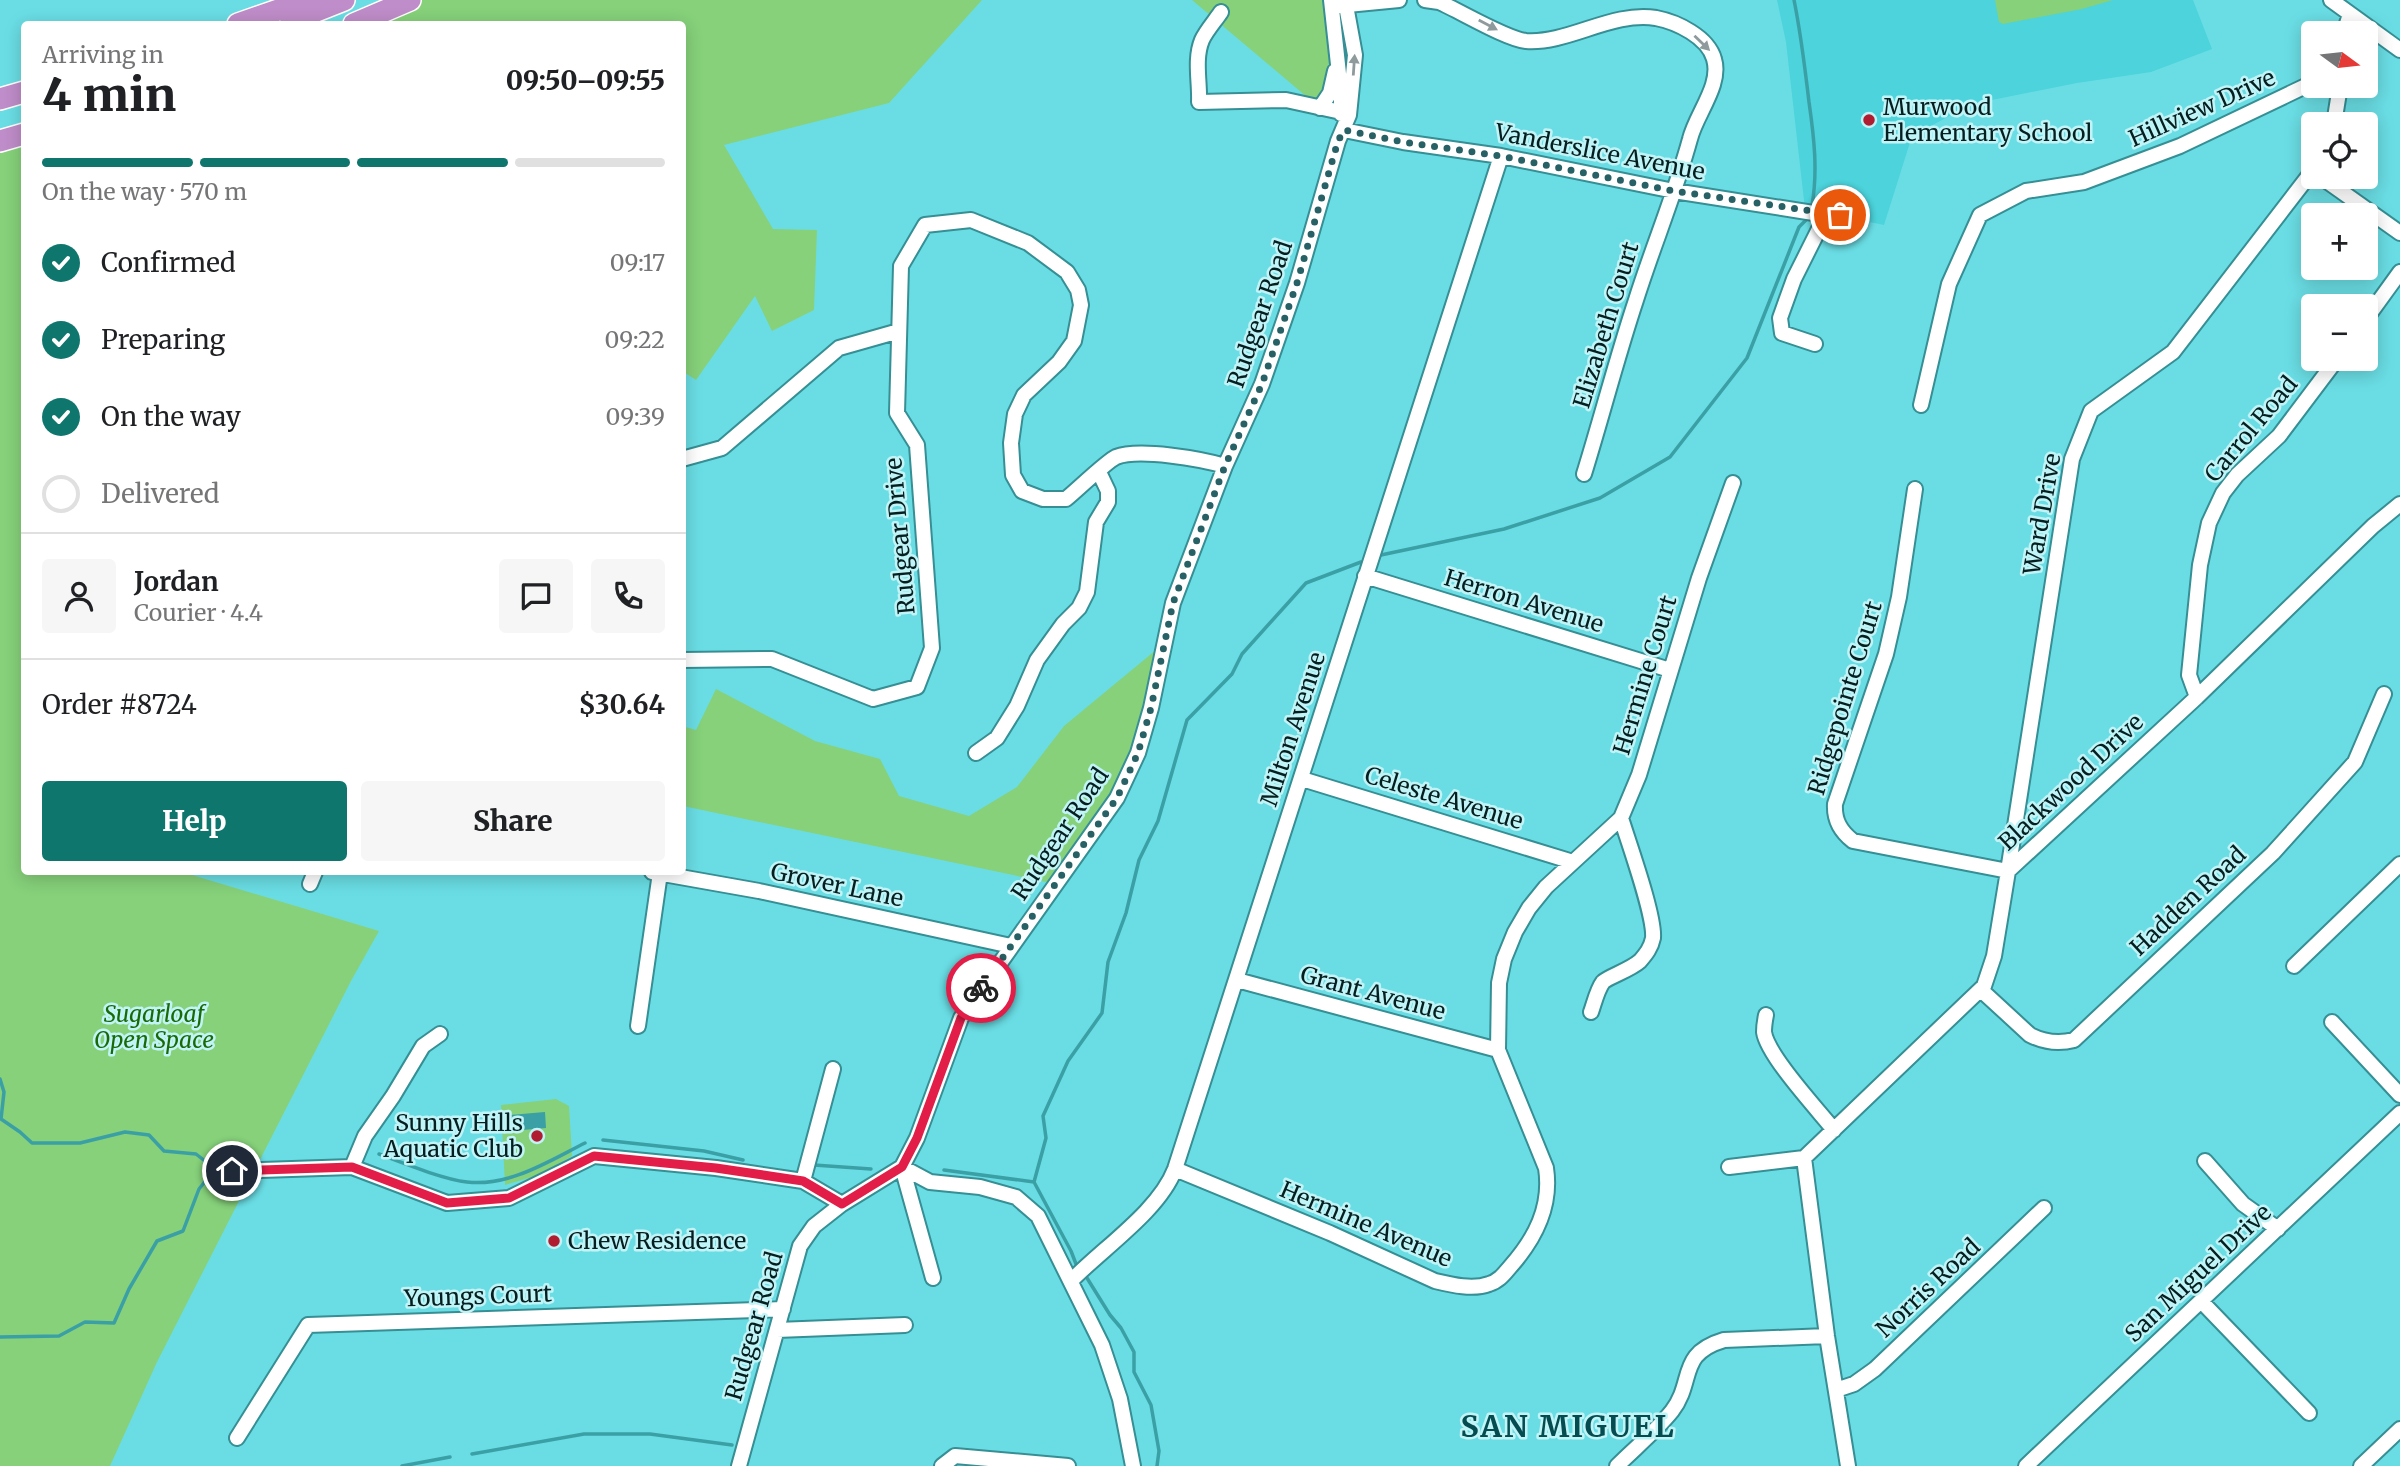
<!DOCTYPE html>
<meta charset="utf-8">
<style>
body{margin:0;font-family:Merriweather,serif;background:#f6f6f6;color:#202124;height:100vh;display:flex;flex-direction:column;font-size:26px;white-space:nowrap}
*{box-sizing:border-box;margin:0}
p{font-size:23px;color:#757577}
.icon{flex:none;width:38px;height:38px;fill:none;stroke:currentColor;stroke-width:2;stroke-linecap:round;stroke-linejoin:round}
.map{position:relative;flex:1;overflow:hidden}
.panel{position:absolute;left:21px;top:21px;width:665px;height:854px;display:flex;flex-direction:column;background:#fff;border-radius:7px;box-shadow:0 4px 18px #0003}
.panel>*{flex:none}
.needle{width:46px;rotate:105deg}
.buttons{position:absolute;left:2301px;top:21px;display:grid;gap:14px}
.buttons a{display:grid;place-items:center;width:77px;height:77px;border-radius:7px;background:#fff;box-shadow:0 4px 18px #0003;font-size:35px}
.pin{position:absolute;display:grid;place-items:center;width:60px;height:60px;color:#fff;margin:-30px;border:4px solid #fff;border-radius:50%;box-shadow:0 2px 7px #0007}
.courier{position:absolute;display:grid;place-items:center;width:70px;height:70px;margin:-35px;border:5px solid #e11d48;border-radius:50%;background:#fff;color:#222;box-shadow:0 2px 9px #0007}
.summary em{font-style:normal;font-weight:800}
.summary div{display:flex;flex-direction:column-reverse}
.summary{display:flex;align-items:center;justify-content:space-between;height:119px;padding:0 21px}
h1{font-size:46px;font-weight:800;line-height:52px}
.bar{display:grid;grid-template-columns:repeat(4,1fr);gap:10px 7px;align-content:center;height:84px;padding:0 21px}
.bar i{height:9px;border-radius:5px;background:#e0e0e0}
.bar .current{background:#0f766e}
.bar p{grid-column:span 4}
.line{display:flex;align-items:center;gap:18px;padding:0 21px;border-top:2px solid #e0e0e0}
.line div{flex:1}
.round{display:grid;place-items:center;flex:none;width:74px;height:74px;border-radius:7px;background:#f6f6f6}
ol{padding:0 21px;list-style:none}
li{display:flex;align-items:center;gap:21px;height:77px}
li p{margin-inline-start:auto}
li .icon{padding:7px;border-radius:50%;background:#0f766e;color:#fff;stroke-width:4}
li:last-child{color:#757577}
li i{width:38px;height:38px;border:4px solid #e0e0e0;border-radius:50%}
.action{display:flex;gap:14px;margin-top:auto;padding:14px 21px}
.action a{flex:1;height:80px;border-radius:7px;background:#0f766e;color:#fff;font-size:28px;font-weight:800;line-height:80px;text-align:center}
.action a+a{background:#f6f6f6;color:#202124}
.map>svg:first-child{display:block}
</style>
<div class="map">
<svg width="2400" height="1466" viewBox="0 0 2400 1466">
<rect width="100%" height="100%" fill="#6adde4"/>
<path fill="#4cd3db" d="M1777,0H2193L2212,49L2151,72L2077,83L1972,104L1912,136L1884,225L1805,209L1786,42Z"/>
<path fill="#86d17a" d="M410,0H982L889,103L724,145L773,229L817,230L814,310L772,331L755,296L696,380L682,371V24H354Z
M1192,0H1331L1338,59L1320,108Z
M1995,0H2113L2082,9L2003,24L1999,22Z
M24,134V872H182L379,931L351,981L157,1362L110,1466H0V141Z
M1162,645L1138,753L1056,884L683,806L682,726L696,730L716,689L815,741L880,759L899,796L969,816L1017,787L1064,726Z
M556,1099L569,1106L572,1156L539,1175L505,1185L501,1105Z"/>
<path fill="#3aa0a6" d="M545,1112L546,1128L511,1131L510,1115Z"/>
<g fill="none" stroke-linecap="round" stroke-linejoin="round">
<path stroke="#3aa0a6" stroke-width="3.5" d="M1794,0C1801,34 1805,68 1809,102C1814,137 1818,171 1812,205
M1381,555L1504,529L1600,498L1670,457L1747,358L1799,227L1807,219
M0,1079L4,1092L1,1119
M1,1119L20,1132L32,1143H80L125,1132L149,1135L164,1151L196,1154L215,1169L242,1160
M603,1140L704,1151L743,1160
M379,1154C403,1163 442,1179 467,1182C509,1187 549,1161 585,1143
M814,1165L871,1169
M944,1170L1034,1182
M1076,1264L1071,1251L1034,1182L1046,1138L1043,1116L1068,1061L1102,1013L1108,962L1126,913L1139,860L1158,821L1187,720L1232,674L1242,654L1306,583L1361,562
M1087,1278L1110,1315L1121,1328L1134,1352V1372L1151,1405L1159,1451L1157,1466
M0,1337L59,1336L85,1322L114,1323L129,1289L157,1241L183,1231L199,1189L215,1169
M472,1454L584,1434H650L732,1445
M402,1466L450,1457"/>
<g stroke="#358f94" stroke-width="18">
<path id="minor" d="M1331,0L1341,92V114
M1425,0L1439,2C1460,11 1506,39 1526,41C1569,44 1611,11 1656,18C1677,22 1708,37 1714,59C1722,85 1696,114 1690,139C1675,194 1653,246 1636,300C1617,357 1602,416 1584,474
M2331,0L2400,50
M1337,6L1399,0
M1221,12C1215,21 1206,31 1202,40C1194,59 1200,83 1199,102L1286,100L1341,112
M2344,33L2350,14
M1320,108L1330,93L1335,71
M2334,124L2340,86
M1344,130L1403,142L1501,156L1674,191L1826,215L1840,216L1847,212
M2321,177L2400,233
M2366,319L2400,272
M1815,344L1782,333L1780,318L1794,279L1826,215
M1921,405L1949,284L1980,215L2026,191L2084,182L2180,146L2314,82
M682,459L722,448L839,348L899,331
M1915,489L1899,597L1886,654L1835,804C1834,820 1840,831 1853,841L2008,871L2072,459L2091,411L2173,352L2314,169
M1365,576L1670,670
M682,660L772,659L873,699L917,687L932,648L917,445L897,413L901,266L925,225L971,220L1028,243L1067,272L1078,290L1081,305L1074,341L1059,362L1024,395L1015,414L1011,443L1013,475L1022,491L1043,499H1066C1076,491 1107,461 1116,457C1139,448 1201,459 1225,466
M2197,697L2189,675L2200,565L2209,523L2223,493L2237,475L2279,436L2337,359
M976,753L997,738L1017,706L1037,660L1063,624L1079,608L1087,592L1096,522L1108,502V491L1099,472
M1302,779L1573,862
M652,872L759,891L1011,946
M310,884L315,872
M2294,966L2400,864
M1237,980L1498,1050
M1981,990L2030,1035C2044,1042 2059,1044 2074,1040L2273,853L2355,762L2384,694
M1591,1012C1594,1004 1597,990 1603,982C1608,977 1630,970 1640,961C1646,954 1651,948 1653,938C1655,916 1629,844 1621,818
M1766,1015C1765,1020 1764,1027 1764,1032C1767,1055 1818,1110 1834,1130
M2332,1022L2400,1095
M638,1026L660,873
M1804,1158L1984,986L1994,956L2008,871L2197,697L2373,526L2400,504
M1804,1158L1827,1336L1848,1466
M2205,1161L2243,1204L2278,1229
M352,1167L365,1136L393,1096L423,1046L440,1034
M902,1167L930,1182L980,1187L1016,1197L1038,1216L1102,1345L1120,1399L1133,1466
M902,1167L933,1278
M1729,1167L1804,1158
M1175,1169L1330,1233L1435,1281C1452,1285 1473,1290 1489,1284C1499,1281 1504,1274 1510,1267C1535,1239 1552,1207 1546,1168L1498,1050L1499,983L1504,959L1515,932L1529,908L1546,887L1621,818L1639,775L1699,578L1733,483
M232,1171L352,1167L447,1203L509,1198L594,1156L716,1168L803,1181L842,1204
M803,1181L833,1069
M1071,1281C1103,1248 1159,1211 1175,1169L1501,156
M2201,1301L2309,1413
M777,1330L905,1325
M1836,1390L1854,1384L1875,1369L2044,1208
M237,1438L308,1325L783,1309
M739,1466L800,1246L814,1226L842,1204L902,1167L917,1138L961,1018L1117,798L1138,753L1151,708L1173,603L1225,466L1262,384L1297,283L1338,141L1349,115L1355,55L1345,0
M942,1466L955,1456L1068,1466
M1617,1466C1635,1448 1656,1431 1672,1411C1695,1381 1677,1354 1724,1340L1827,1336
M2026,1466L2400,1113
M2361,1466L2400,1429"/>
</g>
<g stroke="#fff" stroke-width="24">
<path id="highway" d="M291,21L344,0
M238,24L307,0
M354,24L410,0
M0,99L24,92
M0,141L24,134"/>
</g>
<use href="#minor" stroke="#fff" stroke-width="14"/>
<use href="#highway" stroke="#bf8dc9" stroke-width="21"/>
</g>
<defs><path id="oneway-solid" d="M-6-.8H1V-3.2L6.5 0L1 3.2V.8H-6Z" transform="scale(1.75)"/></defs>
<g fill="#8e9a9b">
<use href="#oneway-solid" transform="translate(1488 25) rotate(28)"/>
<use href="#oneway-solid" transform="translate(1702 43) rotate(44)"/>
<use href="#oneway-solid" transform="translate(1354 65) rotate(-86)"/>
</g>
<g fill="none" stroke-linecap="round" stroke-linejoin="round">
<path stroke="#286165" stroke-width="7" stroke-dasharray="0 12.6" d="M981,988L1117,798L1138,753L1151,708L1173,603L1225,466L1262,384L1297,283L1338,141L1344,130L1403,142L1501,156L1674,191L1840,215"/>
<path stroke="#e11d48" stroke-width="9" d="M232,1171L352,1167L447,1203L509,1198L594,1156L716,1168L803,1181L842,1204L902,1167L917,1138L961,1018L981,988"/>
</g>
<g fill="#b01d31" stroke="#c1f4f7" stroke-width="2.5">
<circle cx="1869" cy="120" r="7"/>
<circle cx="537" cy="1136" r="7"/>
<circle cx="554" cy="1241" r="7"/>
</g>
<g text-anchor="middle" stroke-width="5" stroke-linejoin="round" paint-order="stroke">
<g font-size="23" fill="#051e20" stroke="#c1f4f7" text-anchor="start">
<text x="1883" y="115">Murwood<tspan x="1883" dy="26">Elementary School</tspan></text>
<text x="523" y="1131" text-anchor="end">Sunny Hills<tspan x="523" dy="26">Aquatic Club</tspan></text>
<text x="568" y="1249">Chew Residence</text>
</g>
<g font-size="23" fill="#051e20" stroke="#c1f4f7">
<text transform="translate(2202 108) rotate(-24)" y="8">Hillview Drive</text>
<text transform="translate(1600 152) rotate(11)" y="8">Vanderslice Avenue</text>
<text transform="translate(1260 314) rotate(-71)" y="8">Rudgear Road</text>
<text transform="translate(1606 325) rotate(-73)" y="8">Elizabeth Court</text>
<text transform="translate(2251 429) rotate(-50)" y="8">Carrol Road</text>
<text transform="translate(2042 514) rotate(-80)" y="8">Ward Drive</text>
<text transform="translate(900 536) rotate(-95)" y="8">Rudgear Drive</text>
<text transform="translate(1524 601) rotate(17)" y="8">Herron Avenue</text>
<text transform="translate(1645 675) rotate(-73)" y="8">Hermine Court</text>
<text transform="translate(1845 698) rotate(-73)" y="8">Ridgepointe Court</text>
<text transform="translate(1293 729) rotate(-72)" y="8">Milton Avenue</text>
<text transform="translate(2071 782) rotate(-43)" y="8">Blackwood Drive</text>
<text transform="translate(1444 798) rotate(17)" y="8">Celeste Avenue</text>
<text transform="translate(1060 834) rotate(-56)" y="8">Rudgear Road</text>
<text transform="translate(837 885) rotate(12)" y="8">Grover Lane</text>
<text transform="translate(2188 901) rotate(-43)" y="8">Hadden Road</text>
<text transform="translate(1373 993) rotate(15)" y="8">Grant Avenue</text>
<text transform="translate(1366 1224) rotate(23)" y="8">Hermine Avenue</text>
<text transform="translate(2198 1273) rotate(-43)" y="8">San Miguel Drive</text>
<text transform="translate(1928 1288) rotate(-43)" y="8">Norris Road</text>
<text transform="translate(478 1296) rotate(-2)" y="8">Youngs Court</text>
<text transform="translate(754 1326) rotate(-74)" y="8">Rudgear Road</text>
</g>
<g font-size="23" font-style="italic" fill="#196a05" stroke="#c1f4f7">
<text x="154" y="1022">Sugarloaf<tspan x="154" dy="26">Open Space</tspan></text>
</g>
<g font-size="30" font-weight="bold" letter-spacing="2" fill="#054c50" stroke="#c1f4f7">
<text x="1568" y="1437">SAN MIGUEL</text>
</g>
</g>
</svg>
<div class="buttons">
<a><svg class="needle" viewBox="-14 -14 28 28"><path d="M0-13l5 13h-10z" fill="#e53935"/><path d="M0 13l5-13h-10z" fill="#757577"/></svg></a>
<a><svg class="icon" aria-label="locate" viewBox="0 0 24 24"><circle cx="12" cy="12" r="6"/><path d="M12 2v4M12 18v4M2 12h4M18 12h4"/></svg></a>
<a>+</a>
<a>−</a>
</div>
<div class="pin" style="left:1840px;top:215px;background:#ea580c"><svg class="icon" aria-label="bag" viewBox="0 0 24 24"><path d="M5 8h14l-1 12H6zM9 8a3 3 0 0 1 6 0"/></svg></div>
<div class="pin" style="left:232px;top:1171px;background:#1f2937"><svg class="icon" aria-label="home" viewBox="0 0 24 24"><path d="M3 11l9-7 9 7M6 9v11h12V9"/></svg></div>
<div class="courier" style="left:981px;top:988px"><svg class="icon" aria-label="bike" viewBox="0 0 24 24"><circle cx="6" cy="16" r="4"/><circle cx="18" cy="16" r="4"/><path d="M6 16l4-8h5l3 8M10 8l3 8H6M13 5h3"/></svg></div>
<section class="panel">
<div class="summary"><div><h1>4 min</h1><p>Arriving in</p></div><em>09:50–09:55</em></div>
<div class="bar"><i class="current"></i><i class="current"></i><i class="current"></i><i></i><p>On the way · 570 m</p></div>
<ol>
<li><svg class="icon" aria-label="check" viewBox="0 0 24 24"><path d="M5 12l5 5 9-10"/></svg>Confirmed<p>09:17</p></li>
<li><svg class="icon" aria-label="check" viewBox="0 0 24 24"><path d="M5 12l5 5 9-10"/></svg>Preparing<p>09:22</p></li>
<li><svg class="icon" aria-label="check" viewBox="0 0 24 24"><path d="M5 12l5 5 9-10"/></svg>On the way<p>09:39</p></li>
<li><i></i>Delivered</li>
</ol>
<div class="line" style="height:126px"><a class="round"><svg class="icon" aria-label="person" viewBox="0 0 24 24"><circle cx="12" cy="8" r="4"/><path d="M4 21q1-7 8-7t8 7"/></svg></a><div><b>Jordan</b><p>Courier · 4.4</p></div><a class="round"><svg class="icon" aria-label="chat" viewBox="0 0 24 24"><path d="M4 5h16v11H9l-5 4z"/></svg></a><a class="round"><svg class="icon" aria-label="phone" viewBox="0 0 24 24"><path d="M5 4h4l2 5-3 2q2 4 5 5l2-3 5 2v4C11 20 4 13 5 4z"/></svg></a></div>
<div class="line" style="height:91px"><div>Order #8724</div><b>$30.64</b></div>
<div class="action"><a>Help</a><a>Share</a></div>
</section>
</div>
